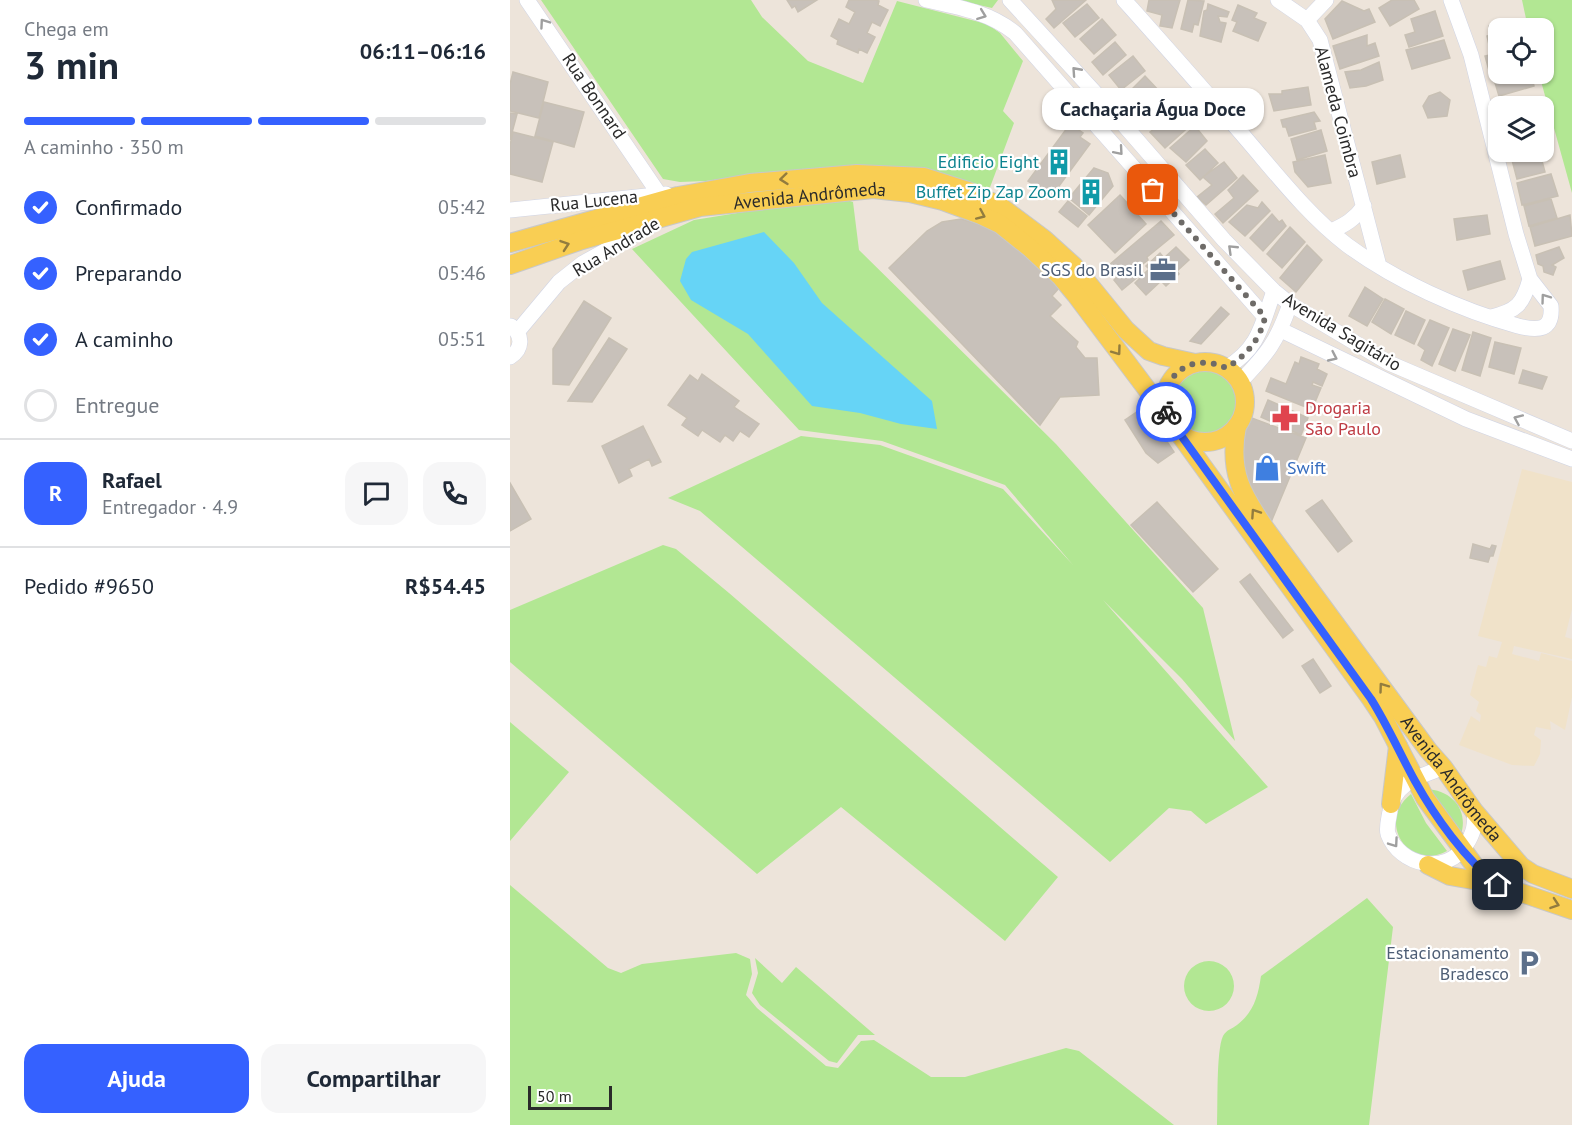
<!DOCTYPE html>
<html lang="pt">
<meta charset="utf-8">
<style>
body{margin:0;font-family:"PT Sans",sans-serif;background:#f6f6f7;color:#1f2937;height:100vh;display:flex;flex-direction:column;font-size:22px;white-space:nowrap}
*{box-sizing:border-box;margin:0}
p{font-size:20px;color:#747a83}
.icon{flex:none;width:33px;height:33px;fill:none;stroke:currentColor;stroke-width:2;stroke-linecap:round;stroke-linejoin:round}
.map{position:relative;flex:1;overflow:hidden}
.drawer{display:flex;flex-direction:column;background:#fff;width:510px}
.drawer>*{flex:none}
.tools{position:absolute;left:978px;top:18px;display:grid;gap:12px}
.tools a{display:grid;place-items:center;width:66px;height:66px;border-radius:12px;background:#fff;box-shadow:0 2px 4px #0004;font-size:30px}
.scale{position:absolute;left:18px;bottom:15px;width:84px;box-sizing:border-box;padding-left:6px;border:3px solid #2a2a2a;border-top:0;font-size:16px;line-height:21px;white-space:nowrap;color:#2a2a2a;-webkit-text-stroke:4px #fff;paint-order:stroke}
.pin{position:absolute;display:grid;place-items:center;width:51px;height:51px;color:#fff;margin:-26px;border-radius:12px;box-shadow:0 3px 9px #0006}
.courier{position:absolute;display:grid;place-items:center;width:60px;height:60px;margin:-30px;border:4px solid #3561ff;border-radius:50%;background:#fff;color:#222;box-shadow:0 2px 8px #0007}
.bubble{position:absolute;height:42px;border-radius:18px;background:#fff;box-shadow:0 2px 4px #0004;font-size:20px;font-weight:700;line-height:42px;text-align:center}
.head em{font-style:normal;font-weight:700}
.head div{display:flex;flex-direction:column-reverse}
.head{display:flex;align-items:center;justify-content:space-between;height:102px;padding:0 24px}
h1{font-size:39px;font-weight:700;line-height:45px}
.bar{display:grid;grid-template-columns:repeat(4,1fr);gap:9px 6px;align-content:center;height:72px;padding:0 24px}
.bar i{height:8px;border-radius:4px;background:#e0e1e3}
.bar .on{background:#3561ff}
.bar p{grid-column:span 4}
.line{display:flex;align-items:center;gap:15px;padding:0 24px;border-top:2px solid #e0e1e3}
.line div{flex:1}
.round{display:grid;place-items:center;flex:none;width:63px;height:63px;border-radius:18px;background:#f6f6f7}
ol{padding:0 24px;list-style:none}
li{display:flex;align-items:center;gap:18px;height:66px}
li p{margin-inline-start:auto}
li .icon{padding:6px;border-radius:50%;background:#3561ff;color:#fff;stroke-width:4}
li:last-child{color:#747a83}
li i{width:33px;height:33px;border:3px solid #e0e1e3;border-radius:50%}
.action{display:flex;gap:12px;margin-top:auto;padding:12px 24px}
.action a{flex:1;height:69px;border-radius:18px;background:#3561ff;color:#fff;font-size:24px;font-weight:700;line-height:69px;text-align:center}
.action a+a{background:#f6f6f7;color:#1f2937}
main{display:flex;flex:1;min-height:0}
.map>svg:first-child{display:block}
</style>
<main>
<section class="drawer">
<div class="head"><div><h1>3 min</h1><p>Chega em</p></div><em>06:11–06:16</em></div>
<div class="bar"><i class="on"></i><i class="on"></i><i class="on"></i><i></i><p>A caminho · 350 m</p></div>
<ol>
<li><svg class="icon" aria-label="check" viewBox="0 0 24 24"><path d="M5 12l5 5 9-10"/></svg>Confirmado<p>05:42</p></li>
<li><svg class="icon" aria-label="check" viewBox="0 0 24 24"><path d="M5 12l5 5 9-10"/></svg>Preparando<p>05:46</p></li>
<li><svg class="icon" aria-label="check" viewBox="0 0 24 24"><path d="M5 12l5 5 9-10"/></svg>A caminho<p>05:51</p></li>
<li><i></i>Entregue</li>
</ol>
<div class="line" style="height:108px"><b class="round" style="background:#3561ff;color:#fff">R</b><div><b>Rafael</b><p>Entregador · 4.9</p></div><a class="round"><svg class="icon" aria-label="chat" viewBox="0 0 24 24"><path d="M4 5h16v11H9l-5 4z"/></svg></a><a class="round"><svg class="icon" aria-label="phone" viewBox="0 0 24 24"><path d="M5 4h4l2 5-3 2q2 4 5 5l2-3 5 2v4C11 20 4 13 5 4z"/></svg></a></div>
<div class="line" style="height:78px"><div>Pedido #9650</div><b>R$54.45</b></div>
<div class="action"><a>Ajuda</a><a>Compartilhar</a></div>
</section>
<div class="map">
<svg width="1062" height="1125" viewBox="0 0 1062 1125">
<rect width="100%" height="100%" fill="#ede4da"/>
<path fill="#f0e2c9" d="M1012,469L1062,482V609L1055,637L1062,639V659L1004,646L1002,654L1029,661L1031,653L1062,661V697L1055,730L1040,721L1041,730L1026,727L1024,735L1031,740L1030,754L1024,766L1002,765L949,745L961,716L970,722L971,715L966,711L969,702L960,695L968,665L976,667L979,656L987,658L992,642L968,636Z"/>
<path fill="#b2e793" d="M31,0H241L252,17L298,61L353,83L387,1L477,24L490,33L513,61L493,111L504,123L479,190L440,177L376,169L269,171L196,181L170,182L153,179Z
M447,0H488L482,8Z
M1012,0H1062V193L1029,74H1034V28H1018Z
M327,197L343,202L349,250L546,444L693,608L725,741L672,679L593,600L758,787L696,824L681,811L659,808L600,862L190,511L158,498L291,436L370,445L493,489L563,565L495,485L372,441L289,430L122,249L184,220Z
M661 401a35 35 0 1 1 70 0a35 35 0 1 1-70 0Z
M153,545L166,549L219,593L548,877L495,941L331,807L247,874L0,662V610Z
M0,722L59,772L0,841Z
M916,789C943,790 960,812 950,837Z
M901,794L916,823L937,851C898,872 866,821 901,794Z
M0,885L98,968L111,973L132,964L226,953L240,959L242,974L236,995L247,1008L316,1066L328,1068L351,1041L364,1040L421,1077H455L556,1048L569,1051L664,1125H0Z
M857,898L883,927L859,1125H707C708,1106 706,1051 713,1036C717,1029 722,1029 727,1025C744,1012 748,996 751,976Z
M245,958L272,983L286,967L365,1035H348L327,1063L319,1061L250,1005L242,993L248,973Z
M674 986a25 25 0 1 1 50 0a25 25 0 1 1-50 0Z"/>
<path fill="#66d4f6" d="M254,232L284,263L312,303L422,401L427,429L391,424L350,413L302,406L238,334L181,300L170,281L176,259L182,252Z"/>
<path fill="#c8c1ba" stroke="#c8c0b4" stroke-width="1.5" d="M277,0H307L288,12L285,6L282,8Z
M339,0H366L369,1L368,5L378,10L370,26L362,22L357,33L365,37L357,53L349,49L348,53L327,44L328,40L321,36L329,19L339,24L345,12L336,7Z
M542,0H576L544,28L536,19L546,9Z
M639,0H670L662,28L650,26L652,15L637,11Z
M678,0L694,1L688,25L684,24L682,32L671,29Z
M882,0H904L909,9L880,26L869,8Z
M832,1L854,11L859,9L865,22L823,39L815,19Z
M577,4L589,18L565,37L553,23Z
M698,4L719,12L717,17L708,16L710,22L716,23L711,42L690,36L694,11L697,10Z
M728,5L747,13L744,18L756,23L748,41L723,31L727,22L722,20Z
M925,11L933,36L899,47L895,35L905,32L901,19Z
M592,19L606,35L584,54L570,39Z
M1003,21L1005,28H988V47L980,49L977,36L981,35L979,26Z
M857,35V46L865,43L869,56L830,69L823,46Z
M934,40L940,58L902,69L896,50Z
M605,42L616,55L593,75L582,62Z
M988,53V72L980,74L975,56Z
M623,56L635,71L611,90L599,75Z
M869,62L873,80L856,86L840,88L835,72L851,70Z
M3,72L38,82L29,118L0,111V84Z
M994,74H1021L1024,86L989,96L983,76Z
M635,76L650,92L627,112L615,96Z
M798,87L801,105L764,111L759,94H772V91Z
M930,92L940,100L937,116L918,118L913,106L919,96Z
M651,94L660,97L668,107L646,125L636,126L631,119L634,115L632,110Z
M1020,99L1021,106H990Z
M34,102L74,112L64,147L25,136Z
M670,108L683,123L655,148L640,132Z
M804,112L810,121L804,122L806,129L779,136L776,127H773L771,120Z
M0,113L7,114L0,140Z
M560,124L573,133L570,137L580,144L541,197L518,181Z
M685,126L697,141L676,162L660,148Z
M811,130L817,151L787,160L781,139Z
M3,132L43,142L32,182L0,174V145Z
M695,149L708,163L690,180L676,165Z
M1027,154L1029,161H1032L1035,172L1007,179L1002,160Z
M815,155L821,183L798,187L785,172L783,162Z
M890,155L895,177L867,184L862,162Z
M714,162L727,178L696,205L687,197L702,185L693,177Z
M584,168L598,173L603,186L579,215L559,198Z
M1041,174L1048,196L1012,205L1007,183Z
M733,175L748,191L713,223L705,214L724,198L718,190Z
M610,195L636,224L605,253L578,225Z
M1041,199L1047,218L1019,226L1014,206Z
M558,201L577,216L568,227L549,212Z
M752,202L760,211L735,236L719,222L737,205L748,208Z
M762,214L769,222L772,220L776,226L753,251L740,238Z
M977,215L980,234L947,240L944,219Z
M1060,215L1062,236L1025,246L1020,227Z
M451,219L474,226H488L549,288L542,296L551,305L540,316L568,342L566,347L575,358H587L589,395L550,397L530,425L379,268L417,231L432,222Z
M651,221L664,235L637,257L638,260L630,266L628,264L623,268L629,276L612,290L604,280L608,276L599,265Z
M780,227L795,242L772,268L757,254Z
M797,245L812,260L786,292L770,278Z
M666,247L679,260L667,271L669,274L656,286L651,281L636,295L625,283L639,269L636,266L650,253L654,258Z
M1049,247L1054,258L1042,265L1046,267L1043,275L1034,272L1033,266L1028,264L1026,255Z
M990,261L995,279L958,290L953,271Z
M855,287L873,299L857,326L839,316Z
M875,299L894,309L881,334L862,322Z
M74,301L101,318L59,385L43,384V349Z
M711,307L719,314L691,344L680,341Z
M896,311L915,320L904,344L885,335Z
M920,320L939,328L922,366L911,360L915,350L908,345Z
M943,329L960,335L945,371L929,364Z
M963,332L981,338L970,376L952,370Z
M99,338L117,349L82,402L58,401Z
M985,342L1011,348L1004,374L979,367Z
M791,357L809,364L807,369L817,374L812,386L803,382L802,385L811,388L803,407L793,406L756,391L761,378L776,384L785,362L789,364Z
M1013,370L1037,377L1032,389L1009,383Z
M192,374L229,401L224,407L249,424L239,437L230,431L223,441L215,435L210,442L192,430L188,436L172,425L177,418L158,405L180,375L188,381Z
M758,400L798,418L791,435L751,417Z
M634,407L664,452L648,463L636,453L615,420Z
M739,417L796,438L759,527L731,474L735,423Z
M133,426L151,462L142,466L139,459L119,469L122,476L109,483L92,446Z
M0,483L21,519L0,531Z
M812,500L842,541L828,552L796,511Z
M647,502L708,569L683,592L621,525Z
M963,544L980,549L982,545L986,546L983,556H980L978,562L960,558Z
M740,574L783,630L773,638L730,582Z
M803,659L821,686L810,693L792,666Z"/>
<g fill="none" stroke-linecap="round" stroke-linejoin="round">
<g stroke="#d0d4e4" stroke-width="16">
<path id="minor" d="M17,0L149,194
M416,0C448,7 479,12 505,33L755,317
M500,0L600,109L714,240L764,291L780,304L879,363L1062,441
M614,0C655,46 697,93 737,140C768,176 799,216 837,245C886,281 950,310 1008,326C1028,331 1043,331 1041,306L1020,279L1006,234L961,55L941,0
M768,0L797,20L810,40L869,266
M797,20L816,0
M0,210L156,194
M821,231C835,225 845,219 854,206
M981,317C1007,311 1013,304 1020,279
M771,330L956,419L1062,459
M8,331L49,282L73,263L142,225
M0,357C13,349 13,335 1,326
M716,368C749,349 752,324 764,291
M730,382C757,354 767,342 780,304
M933,767C921,773 907,776 896,784C887,791 881,800 880,811C879,818 876,828 878,834C890,866 936,876 956,845C963,834 966,825 964,811"/>
</g>
<g stroke="#c8c8c8" stroke-width="20">
<g id="major">
<path d="M0,243L168,196L240,183L347,174L414,177L458,191L490,206L534,239L564,266L616,330L639,351L653,356L685,363"/>
<path id="s1" d="M0,265L72,240L190,207L363,189L400,193L433,201L471,215L490,224L520,248L551,277L566,295L657,416"/>
<circle cx="695" cy="402" r="40"/>
<path id="s2" d="M727,426C718,472 732,495 757,531L918,750L933,767L964,811L1011,866L1023,874L1062,889"/>
<path d="M668,432L861,699L873,717L915,798L967,869L988,885L1062,910"/>
<path d="M881,804L888,746"/>
<path d="M918,865L940,876L985,884"/>
</g>
</g>
<use href="#minor" stroke="#fff" stroke-width="15"/>
<use href="#major" stroke="#f9ce53" stroke-width="18"/>
</g>
<defs><path id="oneway-chevron" d="M-2-3.5L2.5 0L-2 3.5" fill="none" stroke-width="1.6" stroke-linecap="round" stroke-linejoin="round" transform="scale(1.5)"/></defs>
<g stroke="#9f9f9f">
<use href="#oneway-chevron" transform="translate(472 15) rotate(21)"/>
<use href="#oneway-chevron" transform="translate(34 23) rotate(-125)"/>
<use href="#oneway-chevron" transform="translate(566 71) rotate(-132)"/>
<use href="#oneway-chevron" transform="translate(609 151) rotate(49)"/>
<use href="#oneway-chevron" transform="translate(722 249) rotate(-136)"/>
<use href="#oneway-chevron" transform="translate(1035 298) rotate(-126)"/>
<use href="#oneway-chevron" transform="translate(823 357) rotate(25)"/>
<use href="#oneway-chevron" transform="translate(1008 419) rotate(-156)"/>
<use href="#oneway-chevron" transform="translate(884 843) rotate(55)"/>
</g>
<g stroke="#927c3e">
<use href="#oneway-chevron" transform="translate(274 179) rotate(174)"/>
<use href="#oneway-chevron" transform="translate(471 215) rotate(24)"/>
<use href="#oneway-chevron" transform="translate(55 245) rotate(-19)"/>
<use href="#oneway-chevron" transform="translate(607 351) rotate(54)"/>
<use href="#oneway-chevron" transform="translate(745 513) rotate(-124)"/>
<use href="#oneway-chevron" transform="translate(873 687) rotate(-126)"/>
<use href="#oneway-chevron" transform="translate(1045 904) rotate(19)"/>
</g>
<g fill="none" stroke-linecap="round" stroke-linejoin="round">
<path stroke="#6e6b68" stroke-width="6" stroke-dasharray="0 10.8" d="M643,190L755,317C750,340 736,356 716,368C683,352 649,374 656,412"/>
<path stroke="#3561ff" stroke-width="8" d="M656,412L657,416L861,699C878,726 890,754 905,781C925,817 955,859 988,885"/>
</g>
<defs>
<g id="building-bare" transform="scale(2.07)"><path d="M-4-6H4V6H1V3H-1V6H-4ZM-2.5-4.3h1.7v1.8h-1.7ZM.8-4.3h1.7v1.8H.8ZM-2.5-1h1.7V.8h-1.7ZM.8-1h1.7V.8H.8Z" fill="#0f9aa8" stroke="#fff" stroke-width="2.5" paint-order="stroke"/></g>
<g id="office-bare" transform="scale(2.07)"><path d="M-6-3h4V-5.5h4V-3h4V5H-6ZM-1-4.5V-3h2v-1.5ZM-6 0V1H6V0Z" fill="#5c6f8a" stroke="#fff" stroke-width="2.5" paint-order="stroke"/></g>
<g id="pharmacy-bare" transform="scale(2.07)"><path d="M-2-6h4v4h4v4h-4v4h-4v-4h-4v-4h4Z" fill="#e0444e" stroke="#fff" stroke-width="2.5" paint-order="stroke"/></g>
<g id="shop-bare" transform="scale(2.07)"><path d="M-5-2.5h2.3a2.7 3.5 0 0 1 5.4 0H5L5.5 6h-11ZM-1.5-2.5h3a1.5 2.3 0 0 0-3 0Z" fill="#3f7fe0" stroke="#fff" stroke-width="2.5" paint-order="stroke"/></g>
<g id="parking-bare" transform="scale(2.07)"><path d="M-3.5-5.5H1a3.5 3.5 0 0 1 0 7H-1V5.5H-3.5ZM-1-3.4V-.6H.8a1.4 1.4 0 0 0 0-2.8Z" fill="#5c6f8a" stroke="#fff" stroke-width="2.5" paint-order="stroke"/></g>
</defs>
<g fill-rule="evenodd">
<use href="#building-bare" x="549" y="162"/>
<use href="#building-bare" x="581" y="192"/>
<use href="#office-bare" x="653" y="270"/>
<use href="#pharmacy-bare" x="775" y="418"/>
<use href="#shop-bare" x="757" y="468"/>
<use href="#parking-bare" x="1019" y="963"/>
</g>
<g text-anchor="middle" stroke-width="4.5" stroke-linejoin="round" paint-order="stroke">
<g font-size="18" fill="#2a2a2a" stroke="#fff">
<text transform="translate(84 96) rotate(56)" y="6">Rua Bonnard</text>
<text transform="translate(828 112) rotate(75)" y="6">Alameda Coimbra</text>
<text dy="6" stroke="none"><textPath href="#s1" startOffset="309">Avenida Andrômeda</textPath></text>
<text transform="translate(84 201) rotate(-6)" y="6">Rua Lucena</text>
<text transform="translate(106 247) rotate(-31)" y="6">Rua Andrade</text>
<text transform="translate(832 332) rotate(31)" y="6">Avenida Sagitário</text>
<text dy="6" stroke="none"><textPath href="#s2" startOffset="422">Avenida Andrômeda</textPath></text>
</g>
<g font-size="18" fill="#0d838f" stroke="#fff" text-anchor="end">
<text x="529" y="168">Edificio Eight</text>
<text x="561" y="198">Buffet Zip Zap Zoom</text>
</g>
<g font-size="18" fill="#4e5e75" stroke="#fff" text-anchor="end">
<text x="633" y="276">SGS do Brasil</text>
<text x="999" y="959">Estacionamento<tspan x="999" dy="21">Bradesco</tspan></text>
</g>
<g font-size="18" fill="#be3a42" stroke="#fff" text-anchor="start">
<text x="795" y="414">Drogaria<tspan x="795" dy="21">São Paulo</tspan></text>
</g>
<g font-size="18" fill="#366cbe" stroke="#fff" text-anchor="start">
<text x="777" y="474">Swift</text>
</g>
</g>
</svg>
<div class="tools">
<a><svg class="icon" aria-label="locate" viewBox="0 0 24 24"><circle cx="12" cy="12" r="6"/><path d="M12 2v4M12 18v4M2 12h4M18 12h4"/></svg></a>
<a><svg class="icon" aria-label="layers" viewBox="0 0 24 24"><path d="M12 4l9 5-9 5-9-5zM3 14l9 5 9-5"/></svg></a>
</div>
<div class="scale">50 m</div>
<div class="pin" style="left:643px;top:190px;background:#ea580c"><svg class="icon" aria-label="bag" viewBox="0 0 24 24"><path d="M5 8h14l-1 12H6zM9 8a3 3 0 0 1 6 0"/></svg></div>
<div class="pin" style="left:988px;top:885px;background:#1f2937"><svg class="icon" aria-label="home" viewBox="0 0 24 24"><path d="M3 11l9-7 9 7M6 9v11h12V9"/></svg></div>
<div class="courier" style="left:656px;top:412px"><svg class="icon" aria-label="bike" viewBox="0 0 24 24"><circle cx="6" cy="16" r="4"/><circle cx="18" cy="16" r="4"/><path d="M6 16l4-8h5l3 8M10 8l3 8H6M13 5h3"/></svg></div>
<div class="bubble" style="left:532px;top:88px;width:222px">Cachaçaria Água Doce</div>
</div>
</main>
